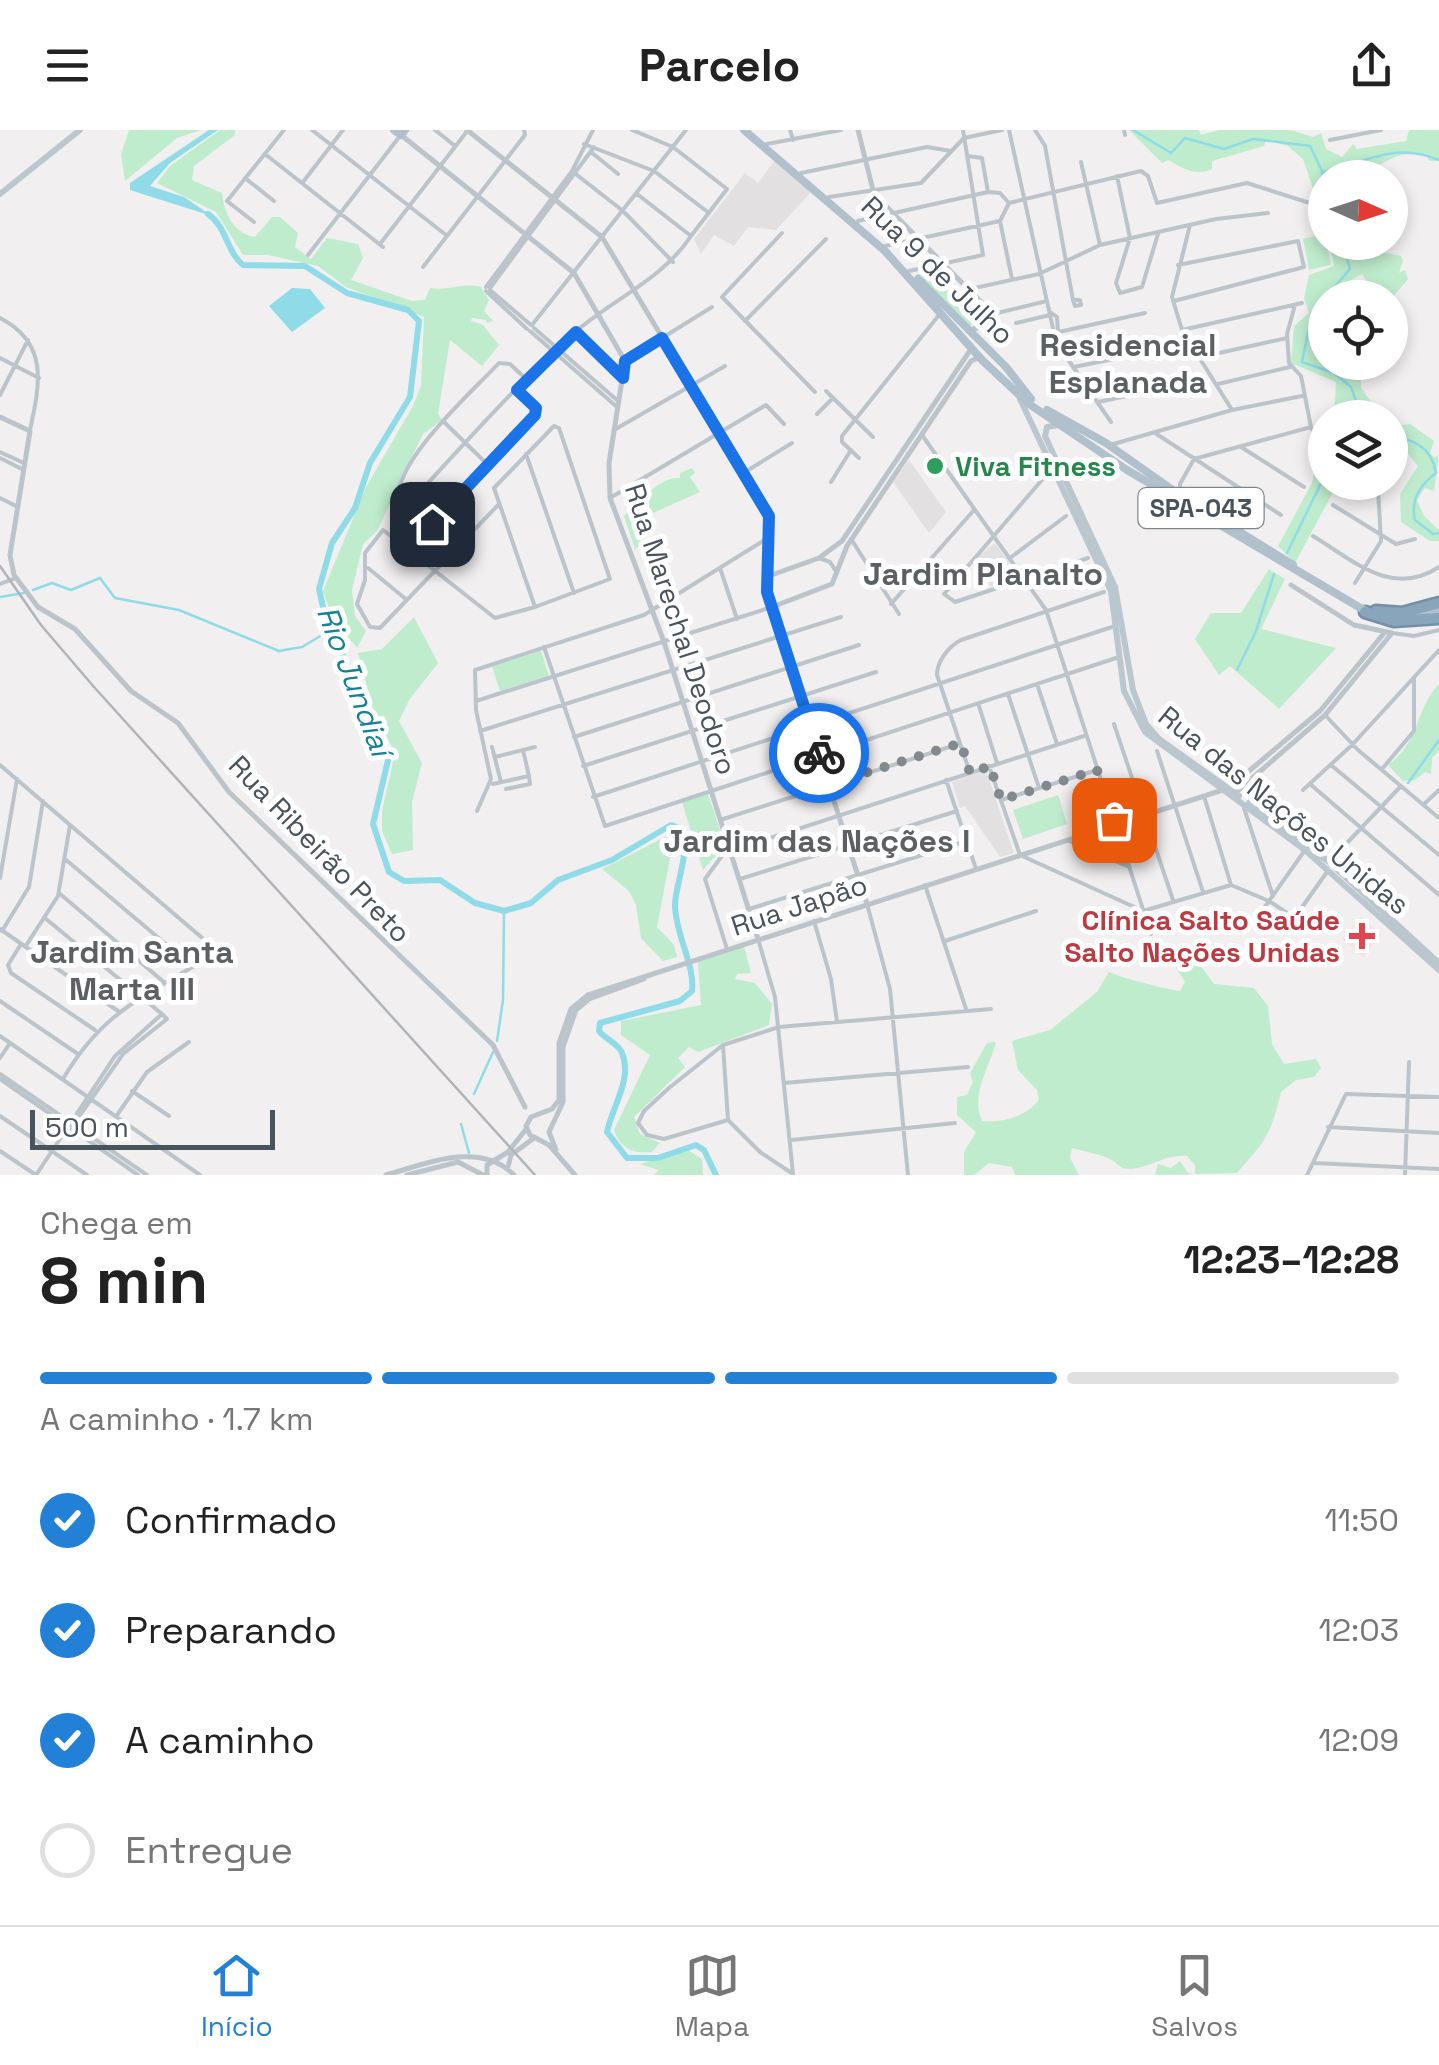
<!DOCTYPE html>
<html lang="pt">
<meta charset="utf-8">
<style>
body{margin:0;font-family:"Space Grotesk",sans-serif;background:#f6f6f6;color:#222;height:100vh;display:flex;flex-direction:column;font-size:38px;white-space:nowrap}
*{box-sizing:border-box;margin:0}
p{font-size:32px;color:#767676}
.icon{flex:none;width:55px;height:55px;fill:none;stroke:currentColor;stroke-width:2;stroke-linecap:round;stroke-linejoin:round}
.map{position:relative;height:1045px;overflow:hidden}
.sheet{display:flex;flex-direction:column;background:#fff;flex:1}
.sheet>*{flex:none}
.needle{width:65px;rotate:93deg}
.tools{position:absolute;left:1308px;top:30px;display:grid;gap:20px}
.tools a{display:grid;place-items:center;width:100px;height:100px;border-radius:50%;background:#fff;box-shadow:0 5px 15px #0003;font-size:50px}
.scale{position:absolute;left:30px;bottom:25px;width:245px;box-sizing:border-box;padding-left:10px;border:5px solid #48535b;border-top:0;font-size:28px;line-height:35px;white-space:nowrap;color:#48535b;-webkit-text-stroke:8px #fff;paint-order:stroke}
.pin{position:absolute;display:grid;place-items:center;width:85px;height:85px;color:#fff;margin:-42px;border-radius:20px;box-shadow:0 5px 15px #0006}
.courier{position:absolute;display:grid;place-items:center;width:100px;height:100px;margin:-50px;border:8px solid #1a73e8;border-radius:50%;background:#fff;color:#222;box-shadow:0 2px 12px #0007}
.head em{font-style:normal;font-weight:800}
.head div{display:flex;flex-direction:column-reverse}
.head{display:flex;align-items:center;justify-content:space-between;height:170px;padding:0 40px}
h1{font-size:65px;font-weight:800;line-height:75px}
.bar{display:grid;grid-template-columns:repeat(4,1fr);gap:15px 10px;align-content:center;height:120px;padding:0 40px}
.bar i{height:12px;border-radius:8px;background:#e0e0e0}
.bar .on{background:#2380d7}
.bar p{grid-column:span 4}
ol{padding:0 40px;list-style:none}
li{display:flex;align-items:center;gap:30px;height:110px}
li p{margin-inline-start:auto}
li .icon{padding:10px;border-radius:50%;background:#2380d7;color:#fff;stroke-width:4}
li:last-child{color:#767676}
li i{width:55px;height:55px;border:5px solid #e0e0e0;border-radius:50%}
header{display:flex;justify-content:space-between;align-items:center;height:130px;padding:0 40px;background:#fff;font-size:45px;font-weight:800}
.dock{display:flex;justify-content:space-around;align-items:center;height:140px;border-top:2px solid #e0e0e0;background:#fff;font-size:28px;color:#767676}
.dock a{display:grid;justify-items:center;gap:5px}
.dock .on{color:#2380d7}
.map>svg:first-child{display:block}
</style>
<header><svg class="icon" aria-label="menu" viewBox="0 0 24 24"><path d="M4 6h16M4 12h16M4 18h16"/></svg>Parcelo<svg class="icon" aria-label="share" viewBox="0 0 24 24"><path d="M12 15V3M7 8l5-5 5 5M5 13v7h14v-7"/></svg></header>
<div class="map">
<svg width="1439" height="1045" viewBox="0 0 1439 1045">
<rect width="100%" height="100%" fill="#f1efef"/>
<path fill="#e2e0e0" d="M775,30L813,60L776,100L748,97L734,116L714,105L701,124L694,109L745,43L758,53Z
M909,330L946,382L929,403L893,352Z
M995,413L1018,445L990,457L985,441L989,438L983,428L977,427Z
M986,640L1014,723L1000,727L965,676L960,678L952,652Z"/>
<path fill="#f9e1e0" d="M1361,787L1381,805L1363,827L1342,808Z"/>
<path fill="#bfeccd" d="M129,0H201L177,8L125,51L121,24Z
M220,0H235V5L194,36L192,50L222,63C224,83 234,104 255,107L272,87H280L298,103L295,117L311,129L327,108L358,114L363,128L351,150L412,171L425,170L430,158C450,161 462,152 481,157L489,170L484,181L493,191L487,193L486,190L472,188L471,191L483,195L499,215L482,236L450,210L438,284L442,290L423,304L377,401L363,414L352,460L355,486L366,501L357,518L332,487L323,461L366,357L413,276L421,256L424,187L346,157L318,136L268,125H243L216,82L157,53L170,36Z
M1129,0H1199L1201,5L1219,0H1290L1313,7L1321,3L1326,19L1342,27L1353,14L1357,19L1406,11L1409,0H1439V31H1429L1427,26C1399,17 1382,36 1358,46C1349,50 1335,48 1325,48V94L1303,29L1288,16L1266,10L1264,16L1212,31V39C1198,46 1181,39 1169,30L1162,33Z
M1325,104L1331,135L1309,140L1303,109Z
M1329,113H1353V116L1401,126L1403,131L1399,143L1405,140L1408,149L1392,168L1371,158L1362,144L1341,155L1335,167L1325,168C1310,232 1305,216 1361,244V257L1381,287H1334L1336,252L1291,233L1294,196L1309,183L1304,168L1309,145L1334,136Z
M930,140L980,193L967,196L916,145Z
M1410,294L1434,311L1430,323L1435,328L1439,324L1434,361L1425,358L1417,370L1424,386L1439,400V411H1430L1401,392L1400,364L1418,336L1405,320L1390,315V297Z
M1316,335L1325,338V352L1331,353L1332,364L1295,433L1278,416L1312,353Z
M692,338L695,343L690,347L700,362L642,388L637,399L646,406L644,414L635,419L624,386C638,372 660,346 680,348V343Z
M1269,439L1285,449L1261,499L1336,518L1279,579L1230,536L1219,545L1195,509L1211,483H1241Z
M414,487L438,533L409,570L399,591L422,633L412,672L413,720L392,724L382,701V681L395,623L373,579L358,523L382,519Z
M541,521L549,546L500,561L492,536Z
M1439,554V621L1432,628L1431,644L1425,642L1415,650L1403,651L1388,635C1420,612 1415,579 1439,554Z
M708,664L725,715L703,740L682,672Z
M1058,665L1067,694L1023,709L1013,680Z
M675,702L657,797L674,815L677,827L663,831L641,808L636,775L629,761L602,739Z
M744,816L751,843L737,844L735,849L755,853L772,874L769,895L698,922L689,917L678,928L685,937L634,987L640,1004L660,1013L652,1022C633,1024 621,1019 614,1000L650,925L621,905V891L701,875L698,832Z
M1190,832L1200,835L1214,854L1254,858L1268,876L1272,914L1284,934L1316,929L1321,938L1314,947L1296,950L1281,962C1270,1006 1267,1009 1237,1043L1155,1045L1158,1034L1171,1038L1180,1031L1188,1043L1195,1044V1035L1187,1026C1165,1024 1151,1037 1132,1039C1120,1040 1119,1034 1110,1029C1106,1026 1079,1020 1072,1018L1070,1028L1079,1045H1015L1012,1037L989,1033L974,1045H964V1022L976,1002L957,985V967L967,965L973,952L970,943L987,913L996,912C989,939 970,964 982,991C1002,993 1026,987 1039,970L1037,960L1018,940L1012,911L1050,900L1097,862L1109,842C1115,846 1172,861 1180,861L1185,852L1175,836Z
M688,1020L702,1029L703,1045H654L659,1040L640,1034Z"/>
<path fill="#8fdbe7" d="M209,0H218L170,33L150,56L184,67L212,86L130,60V53Z
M292,158L310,159L325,178L292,202L269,176Z"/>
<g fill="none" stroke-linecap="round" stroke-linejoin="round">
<path stroke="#8fdbe7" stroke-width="2.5" d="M1133,0L1171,23L1185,8L1224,19L1253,9L1310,16L1322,41L1325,77
M1323,42C1368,33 1392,11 1439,30
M1342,112L1350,139L1312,183L1302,232L1334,243L1351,257L1362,288
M1351,288L1355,275
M1390,306C1413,309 1432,317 1436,343C1420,355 1410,370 1415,390L1433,404L1439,403
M1287,423L1325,345
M33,460L52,453L71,460L100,448L115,468L179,480L279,521L302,517L332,499
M0,467L24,463
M1237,540L1256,501L1274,444
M1408,653L1439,610
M497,911L503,870L504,781
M474,964L493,922
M461,994L469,1023"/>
<path stroke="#8fdbe7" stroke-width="6" d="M208,84C227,97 226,121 243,135L305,136L347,163L408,180L419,191L410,267L370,333L355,378L332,413L319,459L325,486L389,626L373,694L389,742L404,751L440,750L475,773L504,781L531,773L558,750L612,730L671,695L681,699C692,720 675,753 675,776C676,806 695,835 692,861L680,871L600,893L599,901C606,910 618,913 622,923C633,949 612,977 607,1002L627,1028H658L696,1015L704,1020L716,1045"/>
<g stroke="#7490a7" stroke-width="15">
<path id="motorway" d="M1376,481L1402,483L1439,473
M1365,482L1394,491L1439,488"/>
</g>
<path stroke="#bbc4cb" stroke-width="4" d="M312,0L446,105
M435,0L455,16
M632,0L673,17L727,59L691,106L637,64
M790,0L793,10
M1009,0L1056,212L1111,292
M1035,0L1045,16L1073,170H1080L1081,175L1075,176L1073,170
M1124,0L1125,5
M1330,10L1381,0
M584,14L654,41L709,83
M767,14L841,0
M591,22L618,44
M265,24L383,117
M968,26L982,28L988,62
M1081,32L1100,115
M801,43L927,17L951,21
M577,45L623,81L673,132
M1117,46L1130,108L1116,153L1120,163L1142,157L1158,104
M245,48L274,71
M303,52L343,0
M829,67L921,53L964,8L1002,0
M1009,73L1141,41L1148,46L1157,73L1247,53L1313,74
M858,91L988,62L1000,63L1009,73
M1000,91L1012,149
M254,92L227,71L284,0
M1190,95L1172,167L1182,200L1232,280
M782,103L722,167L815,262
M380,114L468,0
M885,116L1000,91L1009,73
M308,125L400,6
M423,137L525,5L524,0
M909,141L983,125L963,0
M486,157L572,41L593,0
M490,158L594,17
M970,159L1039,144L1100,115L1216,89L1268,83
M490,160L531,195
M486,161L527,199
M1174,171L1304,137L1298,111L1178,135
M1295,175L1287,204L1289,233L1301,246L1311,297L1325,327
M1049,181L1057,187L1058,202
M993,184L1047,171
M0,188C49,213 40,254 30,300
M745,191L826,109
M1016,193L1050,185
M532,195L686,0
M534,198L618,271
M1182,200L1302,173
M530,201L617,277
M576,202L623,247
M1054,203L1145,183
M1201,227L1287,208
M0,228L39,248
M625,231L712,177
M1074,237L1168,218
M1218,254L1290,237
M517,260L536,278L535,285L432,394L420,395L398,375C391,333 471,263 499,233L510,234L526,249
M826,261L873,307
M0,265L28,210
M1098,272L1193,252
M817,284L831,270
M444,292L487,334
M554,296L559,298L610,449L535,477L494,358Z
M614,300L725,236
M1155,303L1281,385
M922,305L1046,480L1151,804
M1110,315L1232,280L1302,266
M1241,317L1304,357
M0,322L24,333
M526,324L574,463
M0,328L22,339
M859,328L842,312V306L939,185
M1053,337L944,464L955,472L1088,428
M1390,339L1398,326
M745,342L792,313
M831,352L851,320
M1367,352L1378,359
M1180,365V354L1194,329L1311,297
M0,368L16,376
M610,368L766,275L784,294
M499,374L380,498L370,497L357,474L365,450V423L383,400L495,488L535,477
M1333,375L1396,414L1415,409
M403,380C458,321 513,258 574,203C613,169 662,150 691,106
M1313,406C1354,431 1392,468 1439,437
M851,409L899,484
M819,428L830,432L837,443
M1010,428L1066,386
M368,438L407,470
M720,438L737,489
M1355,453L1381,411L1378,359L1382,352
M0,454L16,448
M891,474L974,380
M1392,503L1414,506L1439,500
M544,517L605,696L1116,528
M1038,557L1057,614
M1008,564L1039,658
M476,571L772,477
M979,576L997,633
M1325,585L1358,620L1439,688
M1114,594L1173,770
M480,601L841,487
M574,607L859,515
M492,617L501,652
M1157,621L1203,762
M495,627L523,620
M0,635L214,818L212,825C147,866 104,879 63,949
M1331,635L1439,725
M583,636L876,542
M989,636L1020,725L1143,781L1231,755L1269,771L1308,797
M1382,639L1414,601V548
M970,643L937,545C937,531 949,516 961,510L1104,462
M946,650L976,739
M493,654L529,646L523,620L535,617
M1310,654L1439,765
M506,659L530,654L529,646
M1303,660L1352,615L1439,520
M1204,666L1231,755
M593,667L1112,497
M1001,670L1097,640
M1424,674L1439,660
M1244,678L1273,766
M477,681L491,649L476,580L475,540L644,485L771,406
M720,690L959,614
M1067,710L1127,736
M65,729L193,837
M1329,732L1401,656
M0,748L17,649
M740,749L957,681
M925,755L966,879
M59,763L165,853
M867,774L890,859L908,1045
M749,779L967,711
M1262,781L1305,720
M1295,787L1327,742
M46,789L162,884
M814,791L831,849L837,892
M0,799L118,881
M2,801L29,757L43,671
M758,809L775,867L793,1044
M945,811L1036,781
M21,814L8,835L11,843L95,900
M27,814L58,766L70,695
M727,819L705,749L724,723L1084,606
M0,871L78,924
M0,906L200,1045
M723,915L728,990
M0,928L10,913
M0,944L147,1045
M0,949L138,1045
M784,953L968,937
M132,961L169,986
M117,985L147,942L189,912
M0,986L87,1045
M728,990L664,1009L647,1005L638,993L644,981L669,958L723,915L779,897L991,879
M728,990L760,1022L793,1044
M73,995L123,924L167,889L162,884
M1328,997L1439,1003
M791,1010L955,993
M0,1021L36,1045
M1314,1033L1439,1039
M36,1045L115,926L162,884
M1307,1045L1346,964L1439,967
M1405,1045L1409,932"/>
<path stroke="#bbc4cb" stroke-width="5" d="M467,0L602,107L765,379L771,395L767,462L867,774
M858,0L874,64L993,184L994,193L970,200
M401,5L574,143L625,231L609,333L610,368L664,512L758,809
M0,287L30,301L10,425L14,445L38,477L75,499L131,561L178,593L229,662L493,915L525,977
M766,447L819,428L842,411L971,219
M772,477L832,454L847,416L971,231L979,227
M1235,663L1325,585L1392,503L1354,495L1291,455
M556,1020L549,1002L563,972V917L576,880L589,869L644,849
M508,1037L511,1025L534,1008
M386,1045C426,1034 480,1010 514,1045
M407,1045L458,1032L483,1045
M487,1045V1035L508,1022L527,998
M575,1045L549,1015L530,1005L526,996L531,987L552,979L559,970V913L571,879L588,865L1229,658L1320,581L1385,502"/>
<path stroke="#bbc7cf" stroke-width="6" d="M0,64L80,0
M1020,269L1111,461L1124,561L1145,602L1305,720L1439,840
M1058,295L1047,297L1045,306L1115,457L1133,560L1146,594L1159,609L1239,666
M1249,673L1329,732L1439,833"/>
<path stroke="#b0c0cc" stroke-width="8" d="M394,0L401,5L405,0
M744,0L885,121L982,230L1029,274L1127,340L1369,483
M918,149L1006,237L1031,269
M1047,280L1106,313L1174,361
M1190,371L1293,435
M1412,485L1439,479"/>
<use href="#motorway" stroke="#89a5bb" stroke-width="10"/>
<path stroke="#b1b5b9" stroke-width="2.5" d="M0,436L41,495L94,557L535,1045"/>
</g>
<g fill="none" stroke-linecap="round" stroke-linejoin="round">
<path stroke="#838a8f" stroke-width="10" stroke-dasharray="0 18" d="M819,623L830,654L961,613L970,643L990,636L1001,670L1097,640L1114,690"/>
<path stroke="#1a73e8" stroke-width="12" d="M432,394L535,285L536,278L517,260L576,202L623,248L625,231L662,208L769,386L767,462L819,623"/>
</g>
<circle fill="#2e9e5b" stroke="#fff" stroke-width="4" cx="935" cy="336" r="10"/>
<path fill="#e0444e" stroke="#fff" stroke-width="4" d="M1357 791h10v10h10v10h-10v10h-10v-10h-10v-10h10z"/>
<g text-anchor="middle" stroke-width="10" stroke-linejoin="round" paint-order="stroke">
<rect fill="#fff" stroke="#7f878c" stroke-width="2.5" x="1138.5" y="358" width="125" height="40" rx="8"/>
<g font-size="25" font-weight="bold" fill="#48535b">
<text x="1201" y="387">SPA-043</text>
</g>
<g font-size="28" fill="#48535b" stroke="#fff">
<text transform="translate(938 140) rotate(44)" y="10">Rua 9 de Julho</text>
<text transform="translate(681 499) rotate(72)" y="10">Rua Marechal Deodoro</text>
<text transform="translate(1284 680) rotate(39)" y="10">Rua das Nações Unidas</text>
<text transform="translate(320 719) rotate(46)" y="10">Rua Ribeirão Preto</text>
<text transform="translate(799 775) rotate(-18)" y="10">Rua Japão</text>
</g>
<g font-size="28" font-weight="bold" fill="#27864d" stroke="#fff" text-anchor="start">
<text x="955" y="346">Viva Fitness</text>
</g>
<g font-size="28" font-weight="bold" fill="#be3a42" stroke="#fff" text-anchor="end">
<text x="1340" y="800">Clínica Salto Saúde<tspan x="1340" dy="32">Salto Nações Unidas</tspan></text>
</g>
<g font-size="30" font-style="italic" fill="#148294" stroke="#fff">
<text transform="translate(354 551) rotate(69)" y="10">Rio Jundiaí</text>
</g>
<g font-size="32" font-weight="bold" fill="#5c6063" stroke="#fff">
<text x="1128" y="226">Residencial<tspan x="1128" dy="37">Esplanada</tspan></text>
<text x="983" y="455">Jardim Planalto</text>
<text x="817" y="722">Jardim das Nações I</text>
<text x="132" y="833">Jardim Santa<tspan x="132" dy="37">Marta III</tspan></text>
</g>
</g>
</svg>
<div class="tools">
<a><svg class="needle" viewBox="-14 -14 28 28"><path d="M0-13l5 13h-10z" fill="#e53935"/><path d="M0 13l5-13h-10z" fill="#767676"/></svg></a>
<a><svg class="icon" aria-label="locate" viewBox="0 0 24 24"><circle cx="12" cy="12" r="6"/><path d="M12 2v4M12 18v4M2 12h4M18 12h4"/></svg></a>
<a><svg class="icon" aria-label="layers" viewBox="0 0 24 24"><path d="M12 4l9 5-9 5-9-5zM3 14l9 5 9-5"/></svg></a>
</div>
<div class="scale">500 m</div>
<div class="pin" style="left:1114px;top:690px;background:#ea580c"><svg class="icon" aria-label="bag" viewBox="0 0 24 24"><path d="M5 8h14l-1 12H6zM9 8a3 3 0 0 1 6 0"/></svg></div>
<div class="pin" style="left:432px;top:394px;background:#1f2937"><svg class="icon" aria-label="home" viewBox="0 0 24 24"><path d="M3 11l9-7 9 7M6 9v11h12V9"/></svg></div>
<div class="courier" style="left:819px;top:623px"><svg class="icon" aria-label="bike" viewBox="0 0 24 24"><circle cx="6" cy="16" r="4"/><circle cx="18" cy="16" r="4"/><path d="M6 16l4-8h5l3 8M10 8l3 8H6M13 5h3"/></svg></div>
</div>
<section class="sheet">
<div class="head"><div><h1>8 min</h1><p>Chega em</p></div><em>12:23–12:28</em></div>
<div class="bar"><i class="on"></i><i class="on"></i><i class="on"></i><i></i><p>A caminho · 1.7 km</p></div>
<ol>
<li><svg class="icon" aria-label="check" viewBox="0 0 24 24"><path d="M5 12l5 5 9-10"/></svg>Confirmado<p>11:50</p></li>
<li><svg class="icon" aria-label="check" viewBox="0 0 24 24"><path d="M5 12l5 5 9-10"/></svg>Preparando<p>12:03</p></li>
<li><svg class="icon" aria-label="check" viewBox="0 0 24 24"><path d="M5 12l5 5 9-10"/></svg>A caminho<p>12:09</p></li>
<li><i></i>Entregue</li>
</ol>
</section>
<nav class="dock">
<a class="on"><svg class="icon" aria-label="home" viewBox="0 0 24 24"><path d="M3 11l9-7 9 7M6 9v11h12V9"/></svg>Início</a>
<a><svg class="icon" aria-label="map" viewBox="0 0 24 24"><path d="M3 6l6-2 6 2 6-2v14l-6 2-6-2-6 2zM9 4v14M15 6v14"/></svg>Mapa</a>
<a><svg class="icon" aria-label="saved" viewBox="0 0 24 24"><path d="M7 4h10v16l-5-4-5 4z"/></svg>Salvos</a>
</nav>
